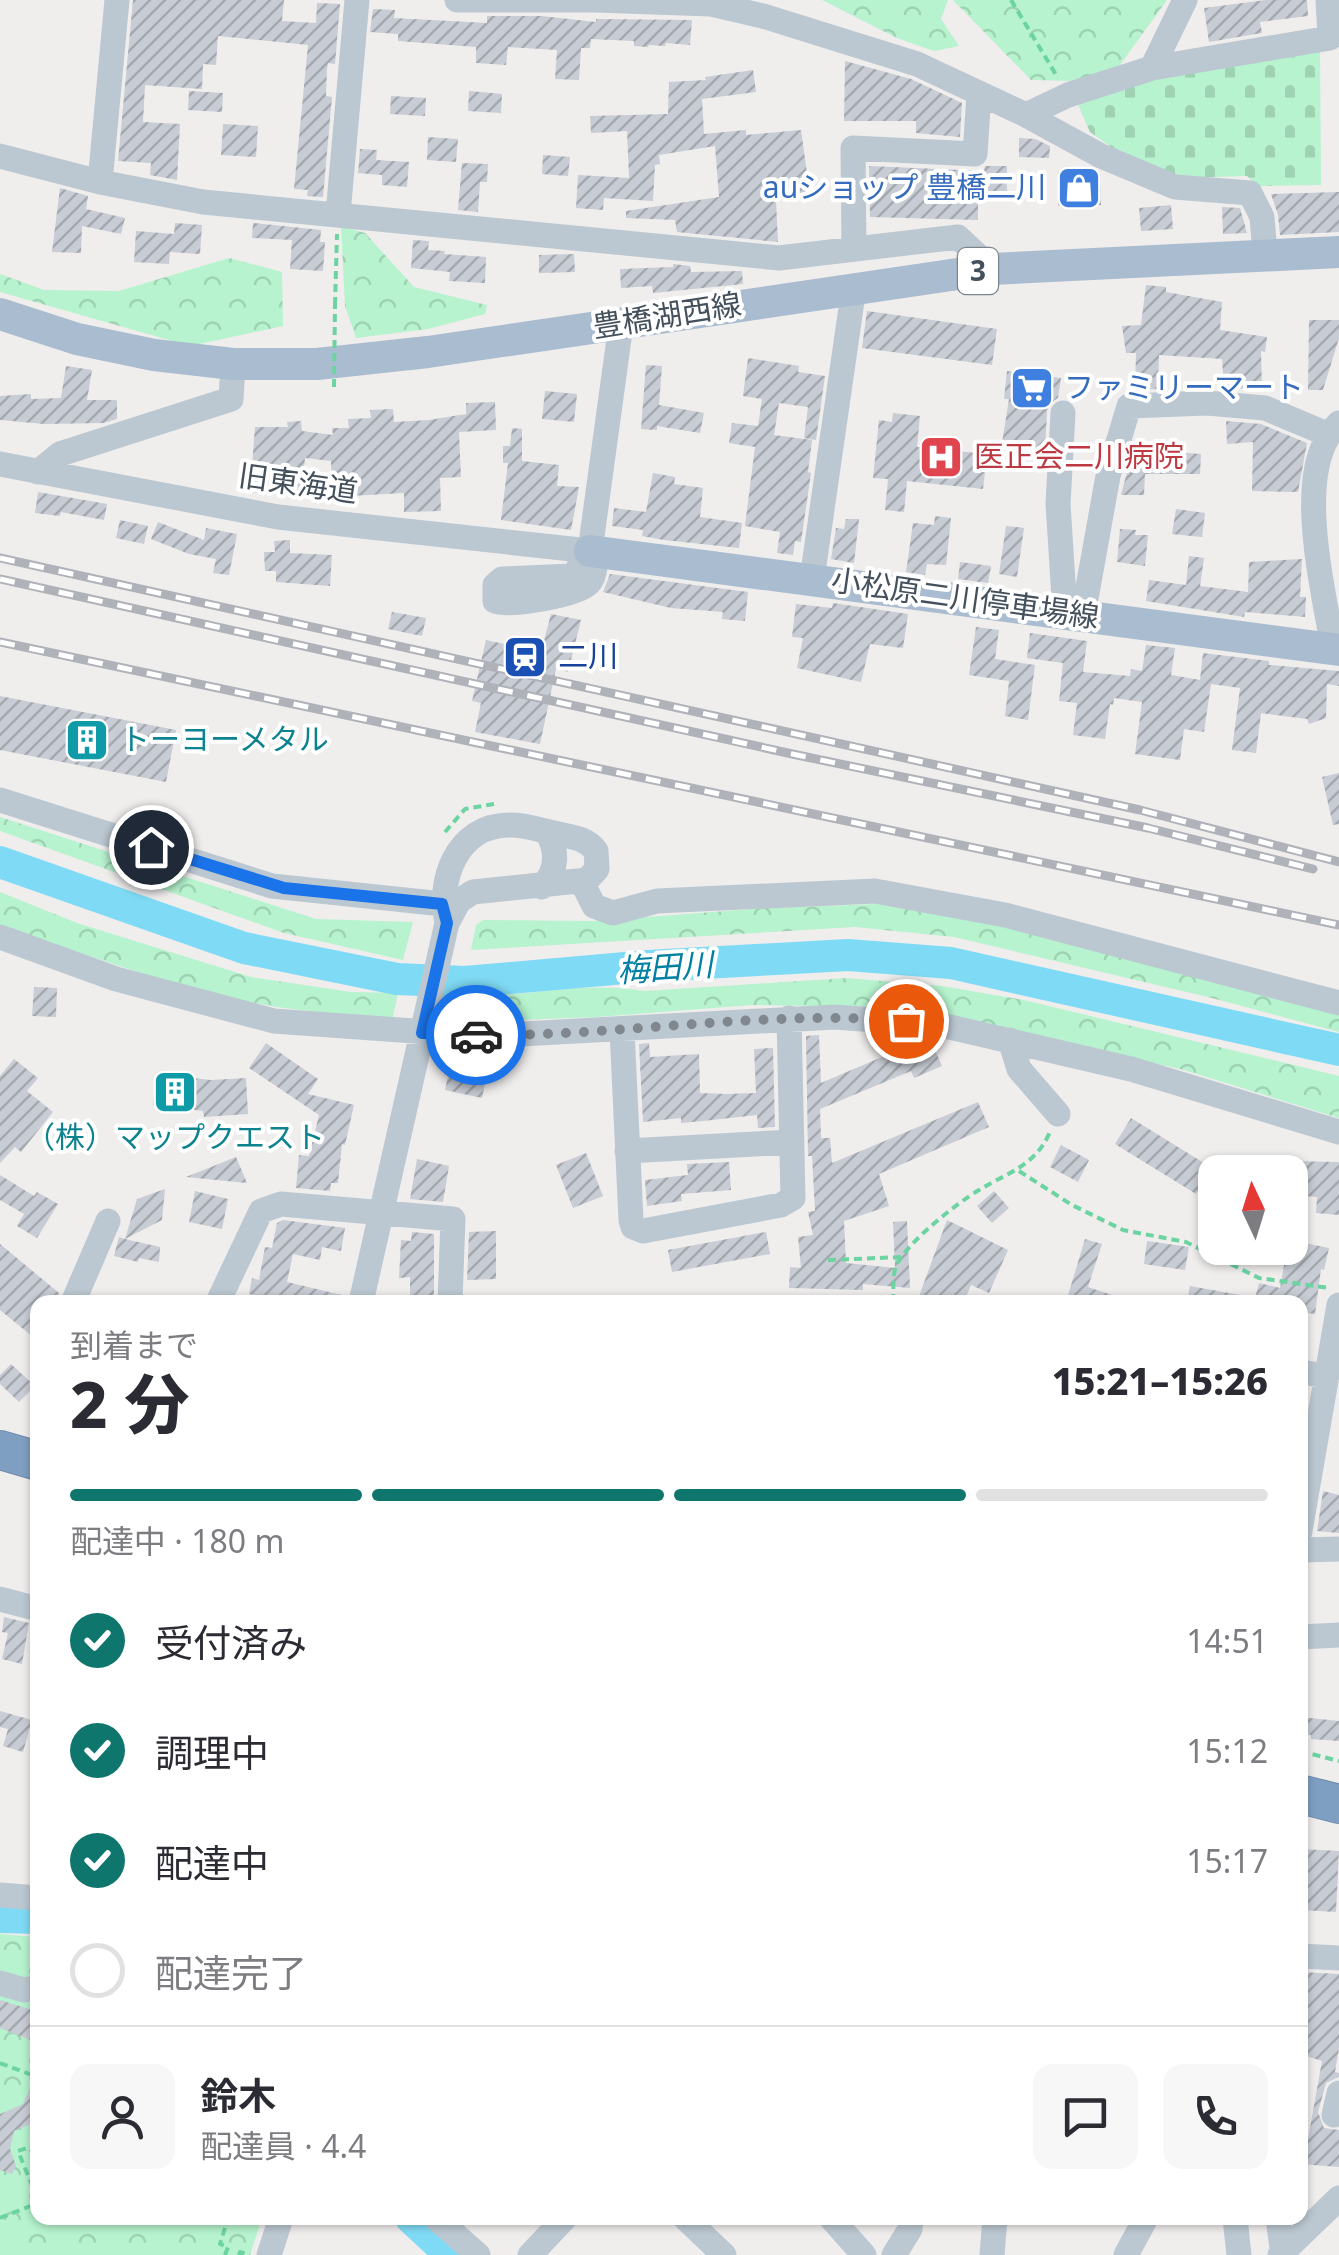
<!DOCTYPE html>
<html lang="ja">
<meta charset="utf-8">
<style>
body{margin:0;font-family:"Noto Sans","Noto Sans JP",sans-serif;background:#f7f7f7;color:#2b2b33;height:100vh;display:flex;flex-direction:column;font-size:38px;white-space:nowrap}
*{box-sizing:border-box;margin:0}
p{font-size:32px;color:#7c7c81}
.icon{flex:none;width:55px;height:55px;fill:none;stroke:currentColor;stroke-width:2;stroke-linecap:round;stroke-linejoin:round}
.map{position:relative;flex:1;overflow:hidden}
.sheet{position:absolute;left:30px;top:1295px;width:1278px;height:930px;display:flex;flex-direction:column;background:#fff;border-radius:20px;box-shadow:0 2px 8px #0004}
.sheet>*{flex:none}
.needle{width:65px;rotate:356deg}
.buttons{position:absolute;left:1198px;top:1155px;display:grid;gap:20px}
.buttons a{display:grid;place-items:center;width:110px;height:110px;border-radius:20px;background:#fff;box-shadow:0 2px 8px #0004;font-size:50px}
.pin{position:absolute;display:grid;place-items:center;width:85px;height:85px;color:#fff;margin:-42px;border:5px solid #fff;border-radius:50%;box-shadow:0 2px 10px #0007}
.courier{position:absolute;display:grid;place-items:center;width:100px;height:100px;margin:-50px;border:8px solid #1a73e8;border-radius:50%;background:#fff;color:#222;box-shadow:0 2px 12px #0007}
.summary em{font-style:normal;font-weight:800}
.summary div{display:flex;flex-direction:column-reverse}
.summary{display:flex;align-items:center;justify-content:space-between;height:170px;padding:0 40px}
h1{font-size:65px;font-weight:800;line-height:75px}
.bar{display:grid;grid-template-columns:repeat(4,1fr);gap:15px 10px;align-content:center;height:120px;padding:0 40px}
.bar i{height:12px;border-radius:8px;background:#e1e1e2}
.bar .selected{background:#0f766e}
.bar p{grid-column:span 4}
.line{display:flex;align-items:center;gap:25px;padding:0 40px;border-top:2px solid #e1e1e2}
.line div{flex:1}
.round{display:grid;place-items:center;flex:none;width:105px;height:105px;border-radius:20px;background:#f7f7f7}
ol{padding:0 40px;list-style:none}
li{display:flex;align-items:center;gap:30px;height:110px}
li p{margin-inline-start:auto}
li .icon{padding:10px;border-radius:50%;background:#0f766e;color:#fff;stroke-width:4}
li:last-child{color:#7c7c81}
li i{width:55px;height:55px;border:5px solid #e1e1e2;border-radius:50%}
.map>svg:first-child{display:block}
</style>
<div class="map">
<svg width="1339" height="2255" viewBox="0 0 1339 2255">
<defs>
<pattern id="forest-crowns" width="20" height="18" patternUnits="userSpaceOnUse" patternTransform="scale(2.5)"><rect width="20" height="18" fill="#b6f3ce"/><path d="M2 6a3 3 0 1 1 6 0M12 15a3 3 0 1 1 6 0" fill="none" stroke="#9ed2b3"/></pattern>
<pattern id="cemetery-stones" width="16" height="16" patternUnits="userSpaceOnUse" patternTransform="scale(2.5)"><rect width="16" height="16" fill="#b6f3ce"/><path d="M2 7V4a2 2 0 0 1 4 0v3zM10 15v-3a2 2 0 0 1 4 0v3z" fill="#9ed2b3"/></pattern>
<pattern id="building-hatch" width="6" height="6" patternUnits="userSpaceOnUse" patternTransform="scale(2.5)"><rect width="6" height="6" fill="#c8ccd4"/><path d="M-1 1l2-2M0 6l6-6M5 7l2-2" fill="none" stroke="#a4a8af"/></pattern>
</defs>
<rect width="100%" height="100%" fill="#f0eded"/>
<path fill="url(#forest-crowns)" d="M822,0H948L941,19L959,46L934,51L897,38Z
M953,0H1167L1120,65L1079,81L1031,80Z
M341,226L365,233L414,287L487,305L485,314L428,329L356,338L345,306Z
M229,258L282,272L283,326L190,346L0,292V274L44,290L119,291Z
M0,817L316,919L413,922L403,960L284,933L0,831Z
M0,892L77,923L251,977L351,992L398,993L392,1021L276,1007L199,992L0,927Z
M877,904L1005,925L1339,1010V1032L1208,997L954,937L855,927L471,950L476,925L483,920L596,921L765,908Z
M847,978L942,986L1024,1000L1339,1076V1118L1184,1070L973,1021L898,1007L752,1005L597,1017L456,1022L462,996C523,998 584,980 645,991Z
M0,1934L37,1937L38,2218H262L250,2255H0Z"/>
<path fill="url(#cemetery-stones)" d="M1320,48L1321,185L1257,186L1247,176L1177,178L1128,159L1090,132L1076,100L1144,76Z"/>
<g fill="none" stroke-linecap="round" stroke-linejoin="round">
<path stroke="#7fdbf5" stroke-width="32" d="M0,862L244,948L397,979L465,982L648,966L848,955L951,963L1339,1050
M0,1917L38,1918
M411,2218L451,2255"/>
</g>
<path fill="url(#building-hatch)" d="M133,0H284L282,21L316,23L317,3L340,4L335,64L328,63L327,69L326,96L332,97L323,197L307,196L308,190L294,189L308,45L218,36L216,65L203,64L202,89L145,85L143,122L180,124L177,180L150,175L151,163L118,161Z
M1266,0H1307L1308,16L1260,22L1262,33L1209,42L1204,8Z
M373,9L395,10L394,18L487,23V16H542L596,22V19L692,20L690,45L666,43L665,46L649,45L648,47L634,46V41L591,39L590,48H581L579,80L555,79L557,50L508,47L506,65L476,63V47L398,41V34L370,32Z
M845,61L911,79L962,103L960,137L916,133V121H844Z
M753,70L756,92L702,99L704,134L746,130V135L801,130L810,195L776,201L778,242L677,232L675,220L626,218V211L719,197L715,146L659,155L660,164L655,165L653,201L604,198L603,210L576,208L578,175L629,178L627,131L591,133L590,116L668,114L669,82L706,80L705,77Z
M189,91L223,93L222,112L188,110Z
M469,91L502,94L501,113L468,111Z
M391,96L426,98L425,116L390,114Z
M223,124L258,126L256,157L221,155Z
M428,137L458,139L456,162L427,160Z
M1019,138L1035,139L1050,146L1049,158L1019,157Z
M360,149L377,150L376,160L409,162L407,187L382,185V175L358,173Z
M543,155L570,157L568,176L542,174Z
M462,163L488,164L487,182H480L478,212L458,210Z
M869,166L984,171L985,166H1007V199H978V220L870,217Z
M1095,171L1100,173L1101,205L1058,206V172Z
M60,188L88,196L86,209L125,218L121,234L82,226L81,253L52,252Z
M1339,192V232L1280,235L1278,215L1271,194Z
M1171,205L1173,229L1141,231L1139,208Z
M1222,207L1240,208L1247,233L1223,234Z
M175,223L202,225L200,254L170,252L169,264L134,262L136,231L174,234Z
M253,223L321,230L320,242H325L323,271L290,269L292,240L252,238Z
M413,240L429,241L428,250L445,251L444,254L486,257L485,283L449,281L450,272L411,268Z
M574,254L575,272L539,273V255Z
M673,264L690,266L691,272L742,271L743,284L653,293L652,286L621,288L620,269L673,267Z
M1146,285L1166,287V292L1222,302L1220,330L1267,337L1265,352L1261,351L1262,389L1224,388L1222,359L1159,355L1158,389L1135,390L1136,353H1126L1122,326L1141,325Z
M867,311L997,329L992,365L862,348Z
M1309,320H1339V338L1323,390H1308Z
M748,358L799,366L798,372L825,376L816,440L804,438L808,407L779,403L774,435L812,440L808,472L811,473L801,542L795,541L793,555L777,553L780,532L745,526L755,447L729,443L732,423L758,426L762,399L743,396Z
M646,365L662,366L659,405L704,413L700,433L657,426V430L641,429Z
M66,366L92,370L87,400H117V419L103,423L44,424L0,420V396L31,394V399L61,398Z
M1007,371L1061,378L1058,398L1050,403L1047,411L1045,451L1002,443L1009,399H1004Z
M545,391L577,394L574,422L542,419Z
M495,402L496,430L459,432L461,477L440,478L441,511L404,512V493L332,497L331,461L305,458L301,497L250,492L255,427H288L287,422L301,421L302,431L333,435L332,428H349L348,419L371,418L370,410L393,409L394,422L429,420L466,414V403Z
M893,413L920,416L917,447L987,454L983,489L907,481L904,512L885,510L888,479L873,478L879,420L892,422Z
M1226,421L1261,424L1307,443L1298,492L1252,491L1253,442L1227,444Z
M512,428L522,429V461L559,465L557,486L579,487L571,530L501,520L508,463H503V446H510Z
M1133,449L1201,454L1200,474H1145L1144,495H1121Z
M653,473L675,477L674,484L703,488L700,517L742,523L739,548L664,540L642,536L643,530L612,526L614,508L646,512Z
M38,492L107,504L104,520L61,512L60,516L35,513Z
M1176,509L1205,513L1202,537L1172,534Z
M935,516L951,518L946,565L927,564L925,575L906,572L913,523L934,525Z
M846,519H859L854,563L831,559L836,528L844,529Z
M120,520L148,526L144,544L116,538Z
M158,522L204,540L206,528L237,534L229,575L213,573L216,559L189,554L151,539Z
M1006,526L1024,528L1017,577L999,574Z
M1120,529L1136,530L1135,535H1148L1145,566L1117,562Z
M290,540V553L332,555L330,586L276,582V571H265L264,552H275L274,541Z
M1189,556L1204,558L1200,586L1248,592L1249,562L1302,559L1300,597H1306L1305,617L1245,612L1244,617L1146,601L1149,580L1186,585Z
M960,562L991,566L988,583L958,579Z
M610,574L748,592L745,621L722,619L723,612L671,608L603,592Z
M833,603L908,614L903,648L870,644L861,682L797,668L803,638L792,637L796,604L832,608Z
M392,612L426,618L422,636L388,629Z
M551,614L581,620L568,672L556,669L540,744L475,732L481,703L472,701L486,640L541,652Z
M976,627L999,630L995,659L1035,665L1028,720L1005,716L1009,681L969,675Z
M1030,633L1087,641L1083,672L1130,676L1131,669L1142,671L1146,645L1175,648L1171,675L1200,680L1203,653L1269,661V665L1339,671V686L1327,684L1326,718L1309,724L1307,719L1261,713L1256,753L1232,750L1240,688L1211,684L1204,732L1184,729L1180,760L1135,754L1142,702L1114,698L1113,705L1110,704L1105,739L1073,735L1077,703L1059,701L1063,663L1027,658Z
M0,696L176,730L166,782L0,750Z
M1339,773V824L1333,825L1322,777Z
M34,987L57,988L56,1017L32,1016Z
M819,1035L821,1083L896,1051L898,1057L932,1043L942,1066L914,1078L911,1071L820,1109L821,1138H830L832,1163L978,1102L989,1127L879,1174L889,1206L844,1221L846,1263L895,1268L893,1222L907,1221L910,1288L863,1284V1290L789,1288L790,1267L801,1268L798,1237L813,1235L808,1212L815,1211L812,1156H808L806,1036Z
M266,1043L318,1079L308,1094L354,1105L345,1145L342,1144L338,1183H331L330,1191L296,1188L299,1155L309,1156L319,1115L249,1068Z
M649,1043L650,1057L699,1054L700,1093L726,1094L756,1093L754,1049L773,1048L775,1127L758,1128L757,1115L703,1121L681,1123V1118L643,1122L639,1044Z
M452,1057L489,1064L482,1098L445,1090Z
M14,1059L38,1078L27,1091L53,1112L21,1152L15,1147L0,1163V1076Z
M156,1074L211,1080L246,1078L248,1114L204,1117L203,1111L153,1105Z
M1131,1118L1212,1168L1196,1194L1115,1144Z
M1061,1145L1089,1160L1078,1182L1050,1167Z
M586,1153L603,1196L573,1208L556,1165Z
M236,1157L247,1183L186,1177Z
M417,1159L449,1166L443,1202L410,1199Z
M1290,1161L1339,1162V1215L1316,1213L1317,1197L1290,1195Z
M729,1162L731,1190L681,1194L682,1201L647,1206L645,1180L688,1175L687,1164Z
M0,1175L34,1196L37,1192L58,1204L37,1238L17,1226L24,1214L0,1200Z
M165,1189L162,1220L125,1239L160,1247L159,1262L139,1258L138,1262L114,1256L119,1237L125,1239L137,1199Z
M195,1191L228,1199L222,1229L189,1222Z
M994,1191L1009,1208L992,1223L977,1206Z
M283,1220L345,1228L341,1251L322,1247L320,1260L293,1254L287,1282L346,1296L345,1302H268L269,1298L249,1294L252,1278L259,1280L265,1247L272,1248L277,1223Z
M947,1220L1008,1250L989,1293L971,1285L964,1302L918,1299Z
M496,1231V1279L467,1280L469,1232Z
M412,1232L434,1234V1302H410V1277L399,1278L401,1240L411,1241Z
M766,1232L770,1254L672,1272L668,1250Z
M1085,1239L1102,1244L1088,1287L1127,1300V1302H1066Z
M1290,1240L1329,1248L1324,1270L1321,1269L1315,1314L1300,1312V1302H1254L1259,1283L1280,1288L1285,1260L1256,1254L1257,1248H1290Z
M1147,1241L1189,1247L1185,1270L1144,1264Z
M0,1244L59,1293L58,1302H38V1341L0,1310Z
M1190,1286L1240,1295V1302H1187Z
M11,1364L35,1386L19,1402L0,1384V1375Z
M1323,1491L1339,1495V1533L1317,1531Z
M4,1617L29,1623L22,1664L2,1659L8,1633L2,1632Z
M0,1711L32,1720L23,1752L3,1746L8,1729L0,1727Z
M1300,1717L1339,1721V1741L1311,1739V1735L1300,1733Z
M1300,1849L1339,1851L1336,1912L1300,1910Z
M1300,1972L1339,1974V2048L1335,2072L1339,2073V2077L1326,2083L1318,2112L1324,2128L1339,2130V2167L1300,2164V2139H1308L1322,2061L1300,2054Z
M0,2000L29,2009L38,2005V2043L0,2028Z
M38,2070V2121L14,2131L10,2149L16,2166L12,2174L0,2170V2114L23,2104Z"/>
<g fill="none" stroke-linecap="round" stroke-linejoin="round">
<g stroke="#6b8aad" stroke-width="40">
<path id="highway" d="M0,1450L38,1461
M1300,1794L1339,1804"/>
</g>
<path stroke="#6bd4a1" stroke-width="4" stroke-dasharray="8 5" stroke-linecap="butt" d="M1011,0L1058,78
M335,305L337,234
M445,832L465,809L494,804
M1019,1171L1072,1205L1123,1230L1186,1242L1259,1278L1329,1288
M828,1260L903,1257
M893,1302C894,1291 892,1273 897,1264C909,1241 957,1203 979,1190C1009,1172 1035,1166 1050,1132
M1300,1751L1339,1761
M0,2063L35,2076
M38,2144L18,2151L38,2200
M0,2218L38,2203
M225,2255L228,2247L220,2244L228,2218
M239,2255L240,2252L250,2255"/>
<path stroke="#bcc8d1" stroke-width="25" d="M457,0H590
M595,0L711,4L763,16L917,64L1026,115L1101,156L1175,187L1250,193L1262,217L1265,254
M1152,68L1330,38L1328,0
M1026,115L1068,95L1152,68L1185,0
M0,156L100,182L203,202L779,258L958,237L992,269
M100,182L117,0
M338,214L357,0
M854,249L853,148L975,154L979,94
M1063,413L1058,504L1065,613
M0,464L278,517L590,551L621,324
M38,472L60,454L231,399L233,364
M582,550L579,568L572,576L502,579L495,585V601C510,607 578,595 589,583C596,576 595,560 597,551
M812,579L854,287
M1083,615L1108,476L1129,406L1207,403L1265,408L1327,434
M1333,649C1324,589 1291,467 1339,423
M0,800L272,886L443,904
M582,882L594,906L613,913L657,901L875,891L1005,915L1339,1003
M542,887C558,870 558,851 547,832
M0,937L116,979L274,1021L484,1036L835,1017L941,1025L1131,1069L1339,1132
M622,1030L631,1220L633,1227L643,1231L781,1205L793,1198L789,1018
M1010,1040L1019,1069L1058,1114
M627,1151L792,1142
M78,1302L74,1300L108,1221
M218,1302L261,1211L281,1204L453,1219L450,1302
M361,1302L447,923L459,901L473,892L587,880L597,869L596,851C586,837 570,837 554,833C539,830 524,824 508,825C457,826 437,880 447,923
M1300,1372L1327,1376
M1300,1531L1339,1305
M1300,1550L1339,1549
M0,1599L38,1609
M1300,1637L1339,1635
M0,1895L38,1898
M1300,1956L1339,1958
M0,1983L24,1990L38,1987
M1334,2115L1339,2093
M436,2218L478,2255
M685,2218L724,2255
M831,2218L864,2255
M1235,2218L1239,2255
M1278,2218L1283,2255
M269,2255L281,2218
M530,2255L565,2218
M894,2255L910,2229L911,2218
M992,2255L995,2218
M1126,2255L1146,2218
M1280,2255L1339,2198"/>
<path stroke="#aabccf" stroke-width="32" d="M0,314L77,339L154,355L233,364H317L428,352L992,269L1339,252
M590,551L1339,650"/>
<use href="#highway" stroke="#7f9fc2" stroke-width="38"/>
<g stroke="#afb2b9" stroke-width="9">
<path id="rail" d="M0,558L1140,810L1339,862
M0,579L797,755L1148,828L1313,869
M0,642L1339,925"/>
</g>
<use href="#rail" stroke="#fff" stroke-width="5" stroke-dasharray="15" stroke-linecap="butt"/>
<path stroke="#6bd4a1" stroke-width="4" stroke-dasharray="8 5" stroke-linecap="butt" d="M334,387L335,305"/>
</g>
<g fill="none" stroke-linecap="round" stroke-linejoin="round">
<path stroke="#80878f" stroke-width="10" stroke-dasharray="0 18" d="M476,1035C619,1037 762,1009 906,1021"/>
<path stroke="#1a73e8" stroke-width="12" d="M151,847L284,888L442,904L447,923L422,1033L476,1035"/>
</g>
<defs>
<g id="shop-square" transform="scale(2.25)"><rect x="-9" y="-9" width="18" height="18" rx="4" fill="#3f7fe0" stroke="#fff"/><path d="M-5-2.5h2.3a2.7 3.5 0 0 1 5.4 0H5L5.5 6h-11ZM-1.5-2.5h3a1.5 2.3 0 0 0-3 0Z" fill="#fff"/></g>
<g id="supermarket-square" transform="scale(2.25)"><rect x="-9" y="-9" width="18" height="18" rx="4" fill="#3f7fe0" stroke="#fff"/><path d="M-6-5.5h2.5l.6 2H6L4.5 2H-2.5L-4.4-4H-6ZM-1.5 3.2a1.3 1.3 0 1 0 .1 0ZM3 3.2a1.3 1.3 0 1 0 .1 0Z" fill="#fff"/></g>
<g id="hospital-square" transform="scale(2.25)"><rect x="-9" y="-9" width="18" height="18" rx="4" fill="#e0444e" stroke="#fff"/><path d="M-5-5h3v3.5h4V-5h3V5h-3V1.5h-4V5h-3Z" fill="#fff"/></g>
<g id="station-square" transform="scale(2.25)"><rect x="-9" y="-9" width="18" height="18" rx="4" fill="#1a4fb4" stroke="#fff"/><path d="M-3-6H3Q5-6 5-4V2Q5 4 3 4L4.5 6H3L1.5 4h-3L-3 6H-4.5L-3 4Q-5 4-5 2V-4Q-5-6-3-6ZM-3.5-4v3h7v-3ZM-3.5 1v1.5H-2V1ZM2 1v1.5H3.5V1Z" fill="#fff"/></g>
<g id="building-square" transform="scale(2.25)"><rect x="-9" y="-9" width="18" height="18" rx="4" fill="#0f9aa8" stroke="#fff"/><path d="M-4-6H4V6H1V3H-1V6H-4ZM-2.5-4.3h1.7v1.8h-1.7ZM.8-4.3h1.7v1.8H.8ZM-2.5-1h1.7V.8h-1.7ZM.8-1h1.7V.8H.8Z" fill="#fff"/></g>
</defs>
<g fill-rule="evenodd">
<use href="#shop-square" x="1079" y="188"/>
<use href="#supermarket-square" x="1032" y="388"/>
<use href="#hospital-square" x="941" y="457"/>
<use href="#station-square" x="525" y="657"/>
<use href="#building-square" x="87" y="740"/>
<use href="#building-square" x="175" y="1092"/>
</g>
<g text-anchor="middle" stroke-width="8" stroke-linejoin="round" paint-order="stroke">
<rect fill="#fff" stroke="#7c848d" stroke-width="2.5" x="958" y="248" width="40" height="46" rx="8"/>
<g font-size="28" font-weight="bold" fill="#44505c">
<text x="978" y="281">3</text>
</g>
<g font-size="30" fill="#366cbe" stroke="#fff" text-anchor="end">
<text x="1046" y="198">auショップ 豊橋二川</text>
<text x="1064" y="398" text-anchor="start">ファミリーマート</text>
</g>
<g font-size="30" fill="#44505c" stroke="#fff">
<text transform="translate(667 316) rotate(-9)" y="10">豊橋湖西線</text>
<text transform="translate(298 484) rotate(8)" y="10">旧東海道</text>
<text transform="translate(965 599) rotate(8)" y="10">小松原二川停車場線</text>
</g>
<g font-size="30" fill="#be3a42" stroke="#fff" text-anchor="start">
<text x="974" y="467">医正会二川病院</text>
</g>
<g font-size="30" fill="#164399" stroke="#fff" text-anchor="start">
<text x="558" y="667">二川</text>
</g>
<g font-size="30" fill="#0d838f" stroke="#fff" text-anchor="start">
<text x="120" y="750">トーヨーメタル</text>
<text x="175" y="1148" text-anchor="middle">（株）マップクエスト</text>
</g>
<g font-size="32" font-style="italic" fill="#0280a3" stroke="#fff">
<text transform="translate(665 968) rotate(-4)" y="11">梅田川</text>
</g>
</g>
</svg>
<div class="buttons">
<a><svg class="needle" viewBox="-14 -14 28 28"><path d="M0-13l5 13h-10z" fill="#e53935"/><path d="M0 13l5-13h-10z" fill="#7c7c81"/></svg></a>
</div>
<div class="pin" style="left:906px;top:1021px;background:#ea580c"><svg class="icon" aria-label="bag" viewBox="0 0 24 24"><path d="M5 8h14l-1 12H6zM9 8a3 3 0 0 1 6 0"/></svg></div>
<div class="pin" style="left:151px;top:847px;background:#1f2937"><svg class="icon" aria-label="home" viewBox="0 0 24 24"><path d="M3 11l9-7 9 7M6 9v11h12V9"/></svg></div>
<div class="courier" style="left:476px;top:1035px"><svg class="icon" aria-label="car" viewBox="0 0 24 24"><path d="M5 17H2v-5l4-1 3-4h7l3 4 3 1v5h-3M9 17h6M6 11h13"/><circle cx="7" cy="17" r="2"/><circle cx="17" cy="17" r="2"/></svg></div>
<section class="sheet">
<div class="summary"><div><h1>2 分</h1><p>到着まで</p></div><em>15:21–15:26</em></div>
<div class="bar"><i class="selected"></i><i class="selected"></i><i class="selected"></i><i></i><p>配達中 · 180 m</p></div>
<ol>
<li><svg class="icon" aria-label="check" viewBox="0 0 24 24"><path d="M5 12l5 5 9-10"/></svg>受付済み<p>14:51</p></li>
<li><svg class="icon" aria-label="check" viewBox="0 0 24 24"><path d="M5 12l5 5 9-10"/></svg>調理中<p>15:12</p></li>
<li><svg class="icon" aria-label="check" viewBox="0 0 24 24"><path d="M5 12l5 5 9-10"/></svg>配達中<p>15:17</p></li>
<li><i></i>配達完了</li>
</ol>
<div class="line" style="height:180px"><a class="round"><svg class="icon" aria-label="person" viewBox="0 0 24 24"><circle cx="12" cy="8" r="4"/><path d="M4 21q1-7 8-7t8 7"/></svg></a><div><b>鈴木</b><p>配達員 · 4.4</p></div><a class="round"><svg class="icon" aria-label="chat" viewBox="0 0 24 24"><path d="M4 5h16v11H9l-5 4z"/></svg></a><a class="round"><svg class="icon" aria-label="phone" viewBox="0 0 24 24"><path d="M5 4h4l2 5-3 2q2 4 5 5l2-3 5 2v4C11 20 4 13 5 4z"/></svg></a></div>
</section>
</div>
